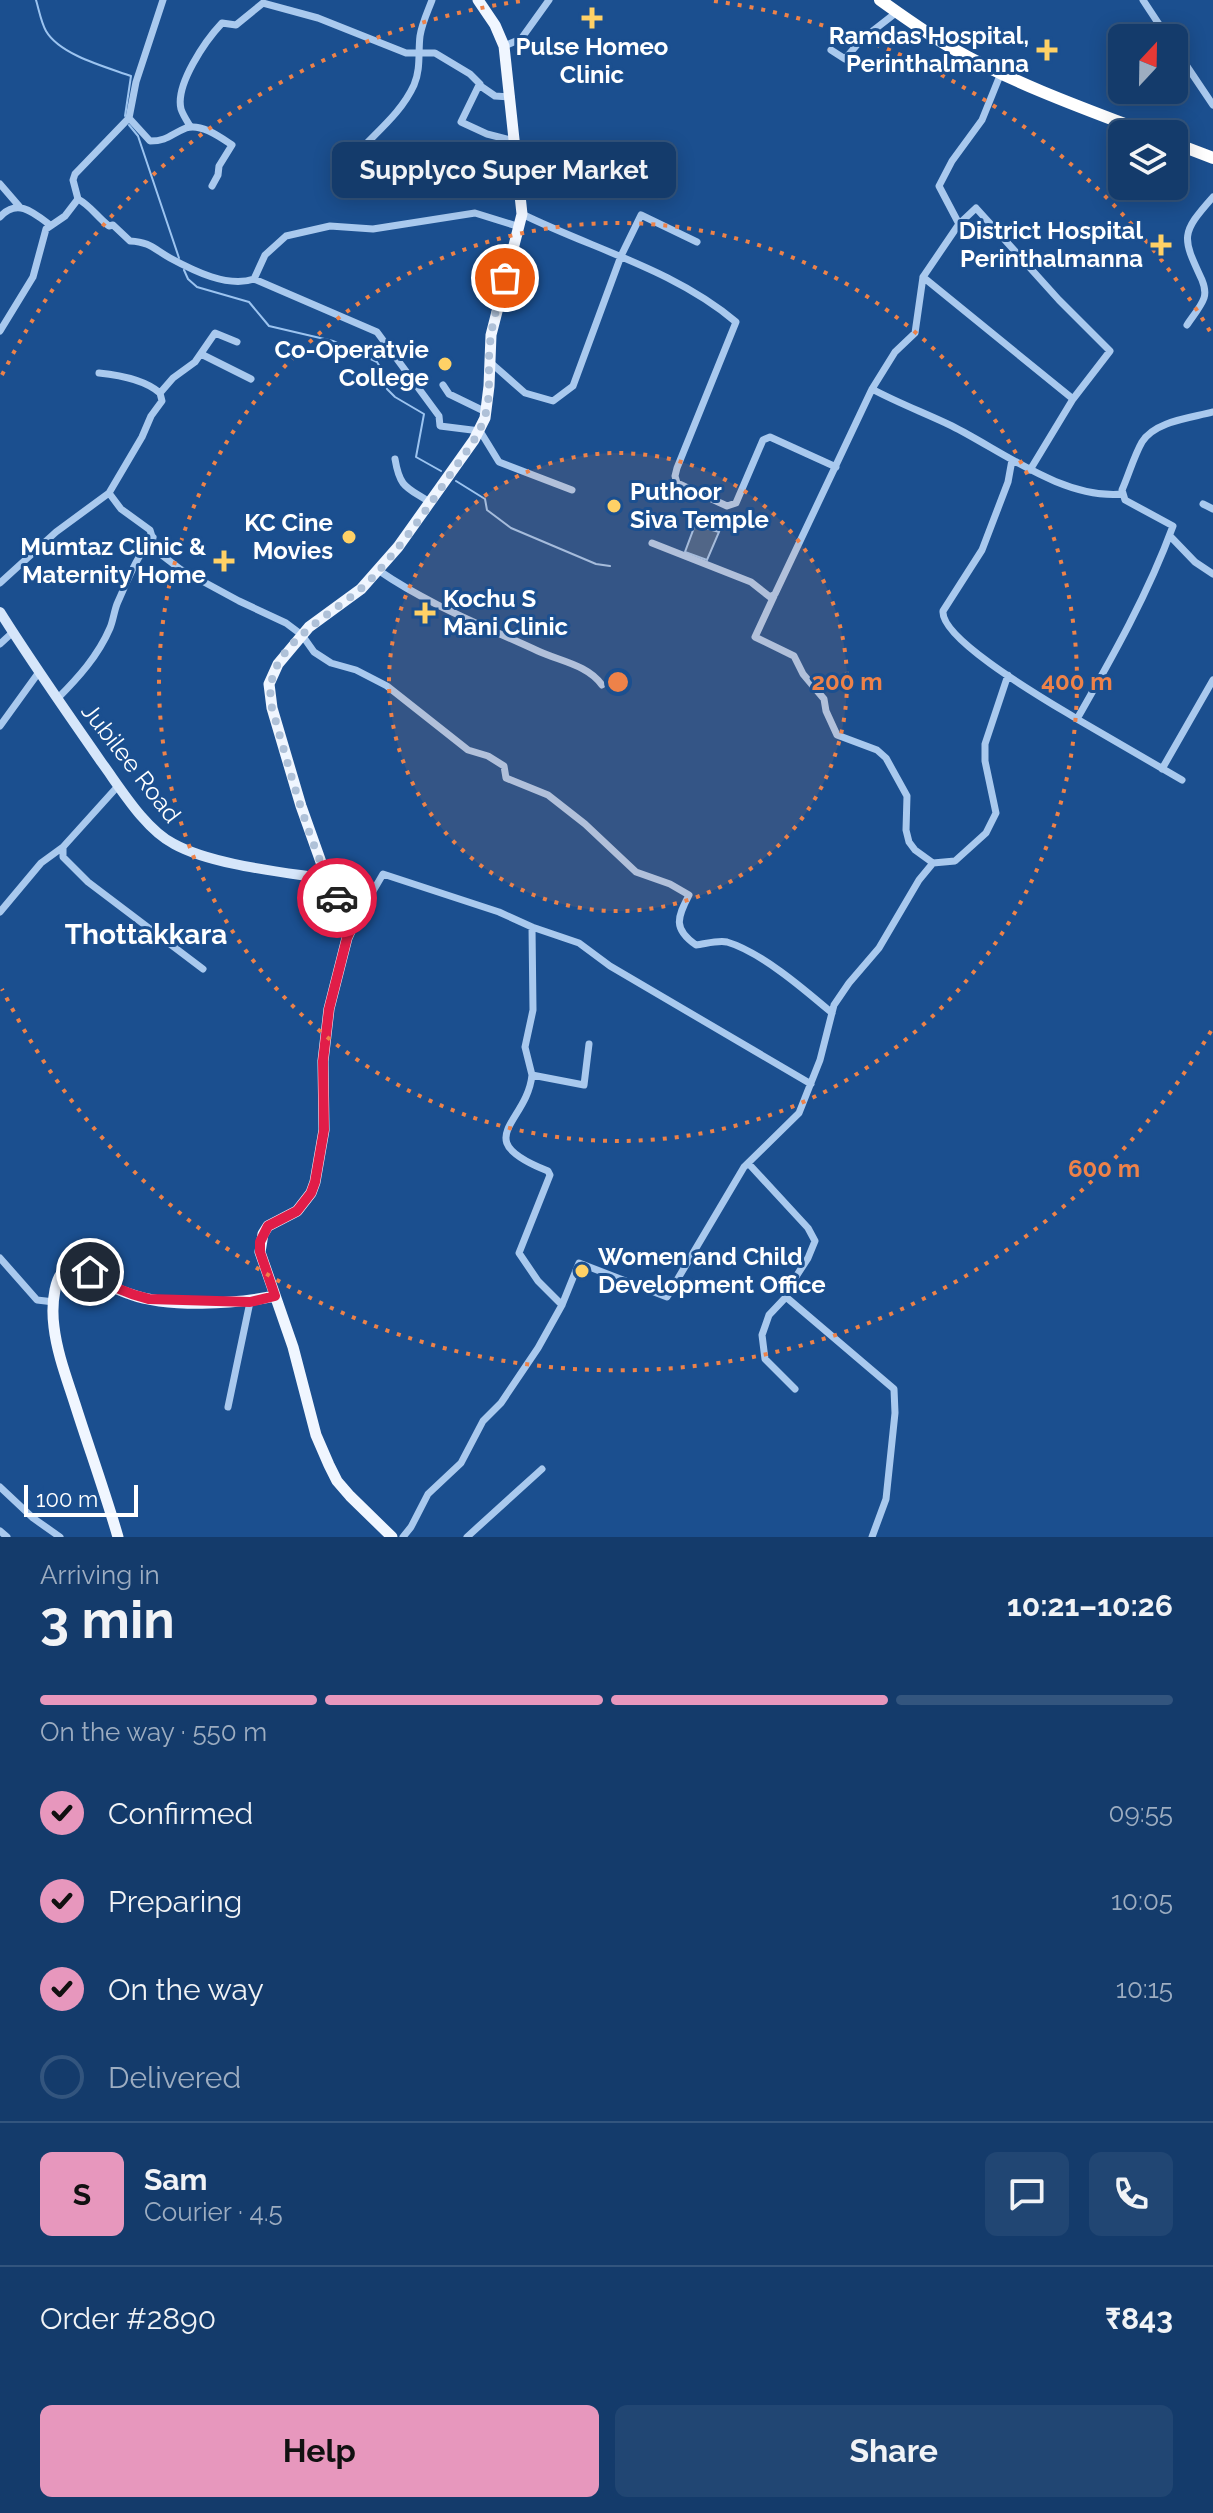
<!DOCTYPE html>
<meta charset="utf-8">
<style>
body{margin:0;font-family:Raleway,sans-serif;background:#214673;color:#f1f3f6;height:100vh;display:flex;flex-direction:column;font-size:30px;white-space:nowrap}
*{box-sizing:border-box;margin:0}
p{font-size:26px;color:#9dadc1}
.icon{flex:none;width:44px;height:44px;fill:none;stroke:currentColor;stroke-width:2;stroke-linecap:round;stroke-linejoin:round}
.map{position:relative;height:1537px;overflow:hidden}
.sheet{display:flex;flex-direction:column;background:#143b6b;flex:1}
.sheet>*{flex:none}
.needle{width:52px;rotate:22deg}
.buttons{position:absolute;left:1108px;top:24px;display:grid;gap:16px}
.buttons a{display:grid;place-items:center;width:80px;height:80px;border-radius:12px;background:#143b6b;box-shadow:0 4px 20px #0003,0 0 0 2px #33557e;font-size:40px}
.scale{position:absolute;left:24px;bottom:20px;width:114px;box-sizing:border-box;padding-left:8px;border:4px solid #fff;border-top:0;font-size:22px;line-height:28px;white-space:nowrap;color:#fff;-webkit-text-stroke:6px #1b4f8f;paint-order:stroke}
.pin{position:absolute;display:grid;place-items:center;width:68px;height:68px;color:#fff;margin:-34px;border:4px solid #fff;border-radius:50%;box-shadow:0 2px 8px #0007}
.courier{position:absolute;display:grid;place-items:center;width:80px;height:80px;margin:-40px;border:6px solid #e11d48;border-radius:50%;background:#fff;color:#222;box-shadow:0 2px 10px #0007}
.bubble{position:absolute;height:56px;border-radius:12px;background:#143b6b;box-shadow:0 4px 20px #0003,0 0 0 2px #33557e;font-size:26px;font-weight:700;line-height:56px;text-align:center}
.headline em{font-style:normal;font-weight:700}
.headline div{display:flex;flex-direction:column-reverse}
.headline{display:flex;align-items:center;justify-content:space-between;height:136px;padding:0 40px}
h1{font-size:52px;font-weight:700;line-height:60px}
.bar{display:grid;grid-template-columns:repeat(4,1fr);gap:12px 8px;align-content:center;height:96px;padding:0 40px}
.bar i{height:10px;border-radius:6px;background:#33557e}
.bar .selected{background:#e797bd}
.bar p{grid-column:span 4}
.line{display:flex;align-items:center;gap:20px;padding:0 40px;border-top:2px solid #33557e}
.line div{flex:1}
.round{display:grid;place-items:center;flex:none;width:84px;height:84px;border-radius:12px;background:#214673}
ol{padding:0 40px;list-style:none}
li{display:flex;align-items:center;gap:24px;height:88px}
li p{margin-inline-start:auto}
li .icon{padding:8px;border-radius:50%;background:#e797bd;color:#111;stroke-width:4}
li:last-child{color:#9dadc1}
li i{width:44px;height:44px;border:4px solid #33557e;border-radius:50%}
.primary-button{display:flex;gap:16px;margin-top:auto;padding:16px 40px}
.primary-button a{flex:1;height:92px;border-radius:12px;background:#e797bd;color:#111;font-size:32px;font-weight:700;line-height:92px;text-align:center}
.primary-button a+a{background:#214673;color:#f1f3f6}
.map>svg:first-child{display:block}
</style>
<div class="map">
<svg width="1213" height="1537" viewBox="0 0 1213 1537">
<rect width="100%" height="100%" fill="#1b4f8f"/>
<path fill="#3c6290" stroke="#9cc4f0" stroke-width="2" d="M695,525L719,532L707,560L685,552Z"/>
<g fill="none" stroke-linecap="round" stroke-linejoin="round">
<path stroke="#9cc4f0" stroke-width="2" d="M36,0C39,10 41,22 46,31C60,55 106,67 131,76L125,116
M129,125L138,136L179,258
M184,270L188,279L197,287L249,302L269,326L333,341L377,362L383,372L387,389L395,397L424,414L416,457L441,471
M456,481L485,499L487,510L511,528L596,564L610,566"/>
<path stroke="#a9c9ee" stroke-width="7" d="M1143,0L1168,38
M504,46L521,39L549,0
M1174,47L1213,105
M831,50L845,59L861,40L897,12
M479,85L461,122L487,134L514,141
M129,118L150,141C168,141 171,134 186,128C201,123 220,137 232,145L219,166L218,175L212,186
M190,126C187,121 183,115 181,109C175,85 205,41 222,23L236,25L263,3L318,18L406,53H435L470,74L480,84L479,85L495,96L511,97
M343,171C364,140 398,120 414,85C421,69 418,52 420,36C422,23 428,11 432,0
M0,184L19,206
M78,199C91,206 97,217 109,226L113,225L130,241C150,242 154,249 170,258C194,271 228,288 254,279L265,255L286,236L330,226L373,229L475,213L520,227
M522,214C593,249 675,270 736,322L677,468L675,476L677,483L727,506L736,503L763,440L770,437L836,467
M0,217C17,198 33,212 50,225
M959,224L976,208L1059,300L1110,351L1073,399L923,277L959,224L939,186L952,161L982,120L1001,73
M923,277L915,333L895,352L872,389C898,403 925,413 952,426C1002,451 1064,500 1123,494
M254,279L377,332L439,416L440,426L480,431L499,462L572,490
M1187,325C1192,317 1201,307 1204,298C1206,292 1204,285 1202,280C1182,237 1180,234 1213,197
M0,331L33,277L46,229L65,216L78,199L73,180L75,174L129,118L136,82L163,0
M201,354L251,379
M491,363L525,393L553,401L573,386L621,256L641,215L697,242
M443,385L449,394L486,412
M160,393L173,378L195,362L215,333L237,342
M395,459C400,489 407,487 431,503
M1012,460L1008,482L982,550L943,611C940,640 1051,703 1077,719C1113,656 1148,594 1173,526L1125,500L1122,490C1129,474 1134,456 1142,442C1155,421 1191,418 1213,412
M1030,470L1073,399
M109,493L121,509L150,530L154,543L163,556L180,569L239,601L286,623L302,635L314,652L331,663L356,670L387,686L468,750L488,756L504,766L506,778L548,795L585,824L636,872L670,884L689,895C677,918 673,929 696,945C705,944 718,940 727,942C761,952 805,990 832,1013
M1203,504L1213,509
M1170,536L1195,562L1213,574
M652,543L751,582L770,597L775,594L872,389
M378,570C427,604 484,626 538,651C560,661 588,665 602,685
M0,583L56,532L109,493L142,437L151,416L162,401L160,393C144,379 119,375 99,373
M774,596L755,637L794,656L803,674L824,699L826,711L837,735L877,750L886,758L907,796L906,830L909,842L915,850L933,863
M0,644L13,632
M57,699C78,678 98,656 110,628C113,621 114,612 117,604C127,582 137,555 153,537
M1077,719L1182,780
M0,726L39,672
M1162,769L1213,680
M118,786L63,847V857L88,882L203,969
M0,912L41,863L63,847
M352,927L383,874L499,912L532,927L579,943L610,966L811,1084
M532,927L533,1010L525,1047L532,1075L584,1085L589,1044
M532,1075C527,1124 467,1139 548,1171L550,1175L519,1253L538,1281L562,1305
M748,1163L808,1228L815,1241L808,1258L788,1289L786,1297L769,1315L762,1335L765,1359L795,1389
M0,1258L37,1300L54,1302
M786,1297L894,1389L895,1413L886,1499L872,1537
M228,1407L250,1302
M0,1487L33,1518L60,1537
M0,1531L7,1537
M403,1537L411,1527L428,1494L461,1463L483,1421L501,1403L538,1348L562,1305L579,1263L667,1297L744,1167L799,1113L820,1060L834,1005L849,983L879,948L919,880L933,863L955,861L986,833L996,813L985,761V744L1008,675
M467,1537L542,1469"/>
<path stroke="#d6e6fa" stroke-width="10" d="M0,612C32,663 67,713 102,763C121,789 145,829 174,844C212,865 283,872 327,879"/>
<path stroke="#f0f6ff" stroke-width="11" d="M118,1537C105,1492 89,1448 75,1404C67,1379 57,1353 54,1327C52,1312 51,1263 77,1267C89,1269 97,1279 108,1285C115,1288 123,1292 130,1294C168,1308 236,1304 275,1296
M392,1537L350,1496L337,1481L329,1465L316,1435L293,1347L260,1252L263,1234L268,1226L297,1211L311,1193L315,1182L324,1130L323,1061L329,1009L347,938L352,927L327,879L301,806L272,708L269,684L278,664L309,627L361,589L398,547L474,440L485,418L489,386L491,335L522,214L504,46L495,25L478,0"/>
<path stroke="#fff" stroke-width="12" d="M880,0C905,18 930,36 957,51C1018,85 1085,109 1151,134
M1174,143L1213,158"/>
</g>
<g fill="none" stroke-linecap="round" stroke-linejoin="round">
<path stroke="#afc1d8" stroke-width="8" stroke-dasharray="0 14.4" d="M337,898C307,839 290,771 272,708C258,643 339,615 374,576C404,543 429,506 454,469C466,452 479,436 485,416C492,393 487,368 490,344C492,321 499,300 505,278"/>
<path stroke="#e11d48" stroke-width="10" d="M90,1272C108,1285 126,1294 149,1299L250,1302L275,1296L260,1252V1242L268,1226L297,1211L311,1193L315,1182L324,1130L323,1061L329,1009L347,938L352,927L337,898"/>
</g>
<circle cx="618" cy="682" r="229" fill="#ee8249" fill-opacity=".12"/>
<g fill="none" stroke="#ee8249" stroke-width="4" stroke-dasharray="4 8">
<circle cx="618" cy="682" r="229"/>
<circle cx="618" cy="682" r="459"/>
<path d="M1211 1031A688 688 0 0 1 2 989M2 375A688 688 0 0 1 522 1M714 1A688 688 0 0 1 1211 333"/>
</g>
<g fill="#ffd166" stroke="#1b4f8f" stroke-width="3">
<path d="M588 6h8v8h8v8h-8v8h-8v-8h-8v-8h8z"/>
<path d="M1043 38h8v8h8v8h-8v8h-8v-8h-8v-8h8z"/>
<path d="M1157 233h8v8h8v8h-8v8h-8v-8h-8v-8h8z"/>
<circle cx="445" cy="364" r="8"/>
<circle cx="614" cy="506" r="8"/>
<circle cx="349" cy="537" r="8"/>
<path d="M220 549h8v8h8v8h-8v8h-8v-8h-8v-8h8z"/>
<path d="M421 601h8v8h8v8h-8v8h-8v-8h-8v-8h8z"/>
<circle cx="582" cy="1271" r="8"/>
</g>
<g text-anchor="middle" stroke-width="6" stroke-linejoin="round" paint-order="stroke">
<g font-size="24" font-weight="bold" fill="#fff" stroke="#1b4f8f" text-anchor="end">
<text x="1029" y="44">Ramdas Hospital,<tspan x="1029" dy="28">Perinthalmanna</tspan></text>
<text x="592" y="55" text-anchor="middle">Pulse Homeo<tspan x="592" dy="28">Clinic</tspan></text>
<text x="1143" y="239">District Hospital<tspan x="1143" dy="28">Perinthalmanna</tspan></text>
<text x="429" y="358">Co-Operatvie<tspan x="429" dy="28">College</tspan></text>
<text x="630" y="500" text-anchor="start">Puthoor<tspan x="630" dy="28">Siva Temple</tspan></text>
<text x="333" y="531">KC Cine<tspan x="333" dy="28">Movies</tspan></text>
<text x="206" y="555">Mumtaz Clinic &amp;<tspan x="206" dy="28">Maternity Home</tspan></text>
<text x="443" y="607" text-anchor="start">Kochu S<tspan x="443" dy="28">Mani Clinic</tspan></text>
<text x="598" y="1265" text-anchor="start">Women and Child<tspan x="598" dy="28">Development Office</tspan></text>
</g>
<g font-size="24" fill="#fff" stroke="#1b4f8f">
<text transform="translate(131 763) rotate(52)" y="8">Jubilee Road</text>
</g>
<g font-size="28" font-weight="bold" fill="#fff" stroke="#1b4f8f">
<text x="146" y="944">Thottakkara</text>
</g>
</g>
<circle cx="618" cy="682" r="12" fill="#ee8249" stroke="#1b4f8f" stroke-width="4"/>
<g font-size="24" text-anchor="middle" font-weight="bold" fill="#ee8249" stroke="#1b4f8f" stroke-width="6" stroke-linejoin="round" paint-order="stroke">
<text x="847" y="690">200 m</text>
<text x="1077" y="690">400 m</text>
<text x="1104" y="1177">600 m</text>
</g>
</svg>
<div class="buttons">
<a><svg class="needle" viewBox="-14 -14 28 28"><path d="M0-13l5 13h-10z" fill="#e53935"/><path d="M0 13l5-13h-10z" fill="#9dadc1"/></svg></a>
<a><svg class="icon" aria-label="layers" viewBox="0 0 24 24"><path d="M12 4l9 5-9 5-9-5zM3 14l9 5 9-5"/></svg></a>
</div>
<div class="scale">100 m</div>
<div class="pin" style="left:505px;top:278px;background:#ea580c"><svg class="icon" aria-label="bag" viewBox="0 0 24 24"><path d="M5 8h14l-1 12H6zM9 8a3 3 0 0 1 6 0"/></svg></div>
<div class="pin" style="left:90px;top:1272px;background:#1f2937"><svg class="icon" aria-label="home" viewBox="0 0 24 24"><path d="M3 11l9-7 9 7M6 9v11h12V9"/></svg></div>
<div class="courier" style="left:337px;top:898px"><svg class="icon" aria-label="car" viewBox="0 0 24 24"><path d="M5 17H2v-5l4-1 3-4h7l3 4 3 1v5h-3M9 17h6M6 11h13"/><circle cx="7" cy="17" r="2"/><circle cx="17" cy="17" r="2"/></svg></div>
<div class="bubble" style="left:332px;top:142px;width:344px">Supplyco Super Market</div>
</div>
<section class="sheet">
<div class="headline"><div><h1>3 min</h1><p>Arriving in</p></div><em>10:21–10:26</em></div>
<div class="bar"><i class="selected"></i><i class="selected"></i><i class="selected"></i><i></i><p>On the way · 550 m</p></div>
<ol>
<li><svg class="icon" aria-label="check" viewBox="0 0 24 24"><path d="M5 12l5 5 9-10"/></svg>Confirmed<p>09:55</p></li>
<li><svg class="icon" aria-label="check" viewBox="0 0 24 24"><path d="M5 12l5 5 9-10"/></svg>Preparing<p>10:05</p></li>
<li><svg class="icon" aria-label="check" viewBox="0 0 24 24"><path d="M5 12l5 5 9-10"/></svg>On the way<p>10:15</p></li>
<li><i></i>Delivered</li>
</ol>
<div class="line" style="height:144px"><b class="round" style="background:#e797bd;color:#111">S</b><div><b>Sam</b><p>Courier · 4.5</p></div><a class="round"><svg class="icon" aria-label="chat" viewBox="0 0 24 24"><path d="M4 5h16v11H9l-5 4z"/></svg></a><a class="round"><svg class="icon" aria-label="phone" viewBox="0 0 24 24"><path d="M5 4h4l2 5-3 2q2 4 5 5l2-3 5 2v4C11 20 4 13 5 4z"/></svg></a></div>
<div class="line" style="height:104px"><div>Order #2890</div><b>₹843</b></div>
<div class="primary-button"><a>Help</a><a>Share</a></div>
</section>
